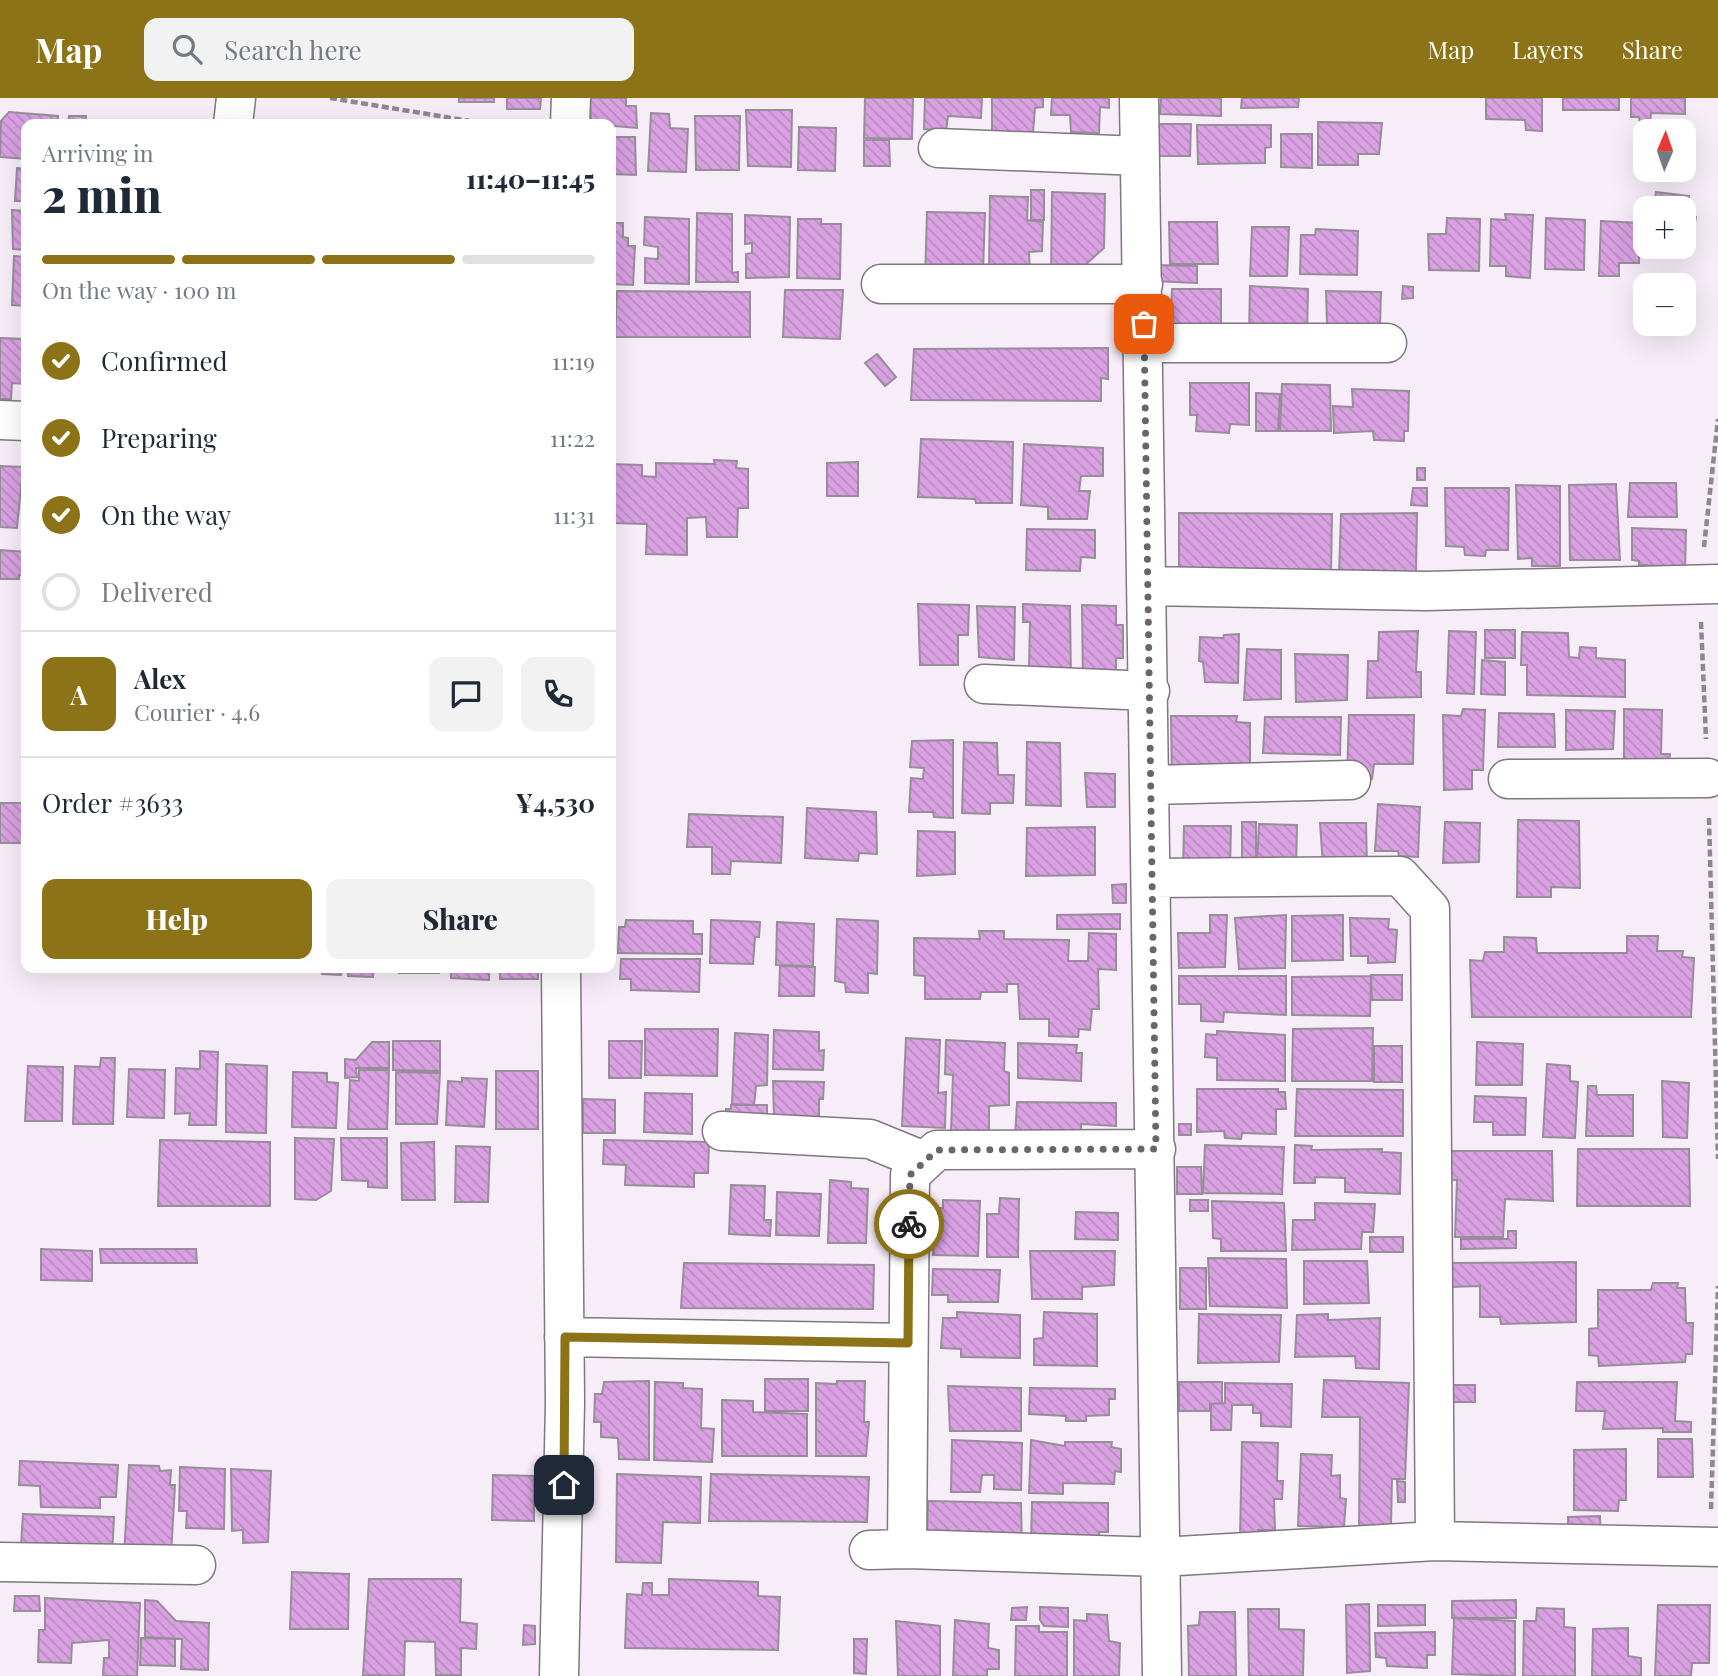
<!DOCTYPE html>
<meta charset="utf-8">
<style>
body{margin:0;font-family:"Playfair Display",serif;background:#f2f2f3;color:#1f2937;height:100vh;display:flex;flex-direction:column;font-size:26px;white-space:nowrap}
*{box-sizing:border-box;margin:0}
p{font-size:23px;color:#747a83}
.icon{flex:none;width:38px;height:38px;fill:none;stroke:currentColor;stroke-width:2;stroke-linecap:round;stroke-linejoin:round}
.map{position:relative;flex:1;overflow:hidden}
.drawer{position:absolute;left:21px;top:21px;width:595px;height:854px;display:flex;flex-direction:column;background:#fff;border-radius:14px;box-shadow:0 7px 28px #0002}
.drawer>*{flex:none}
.needle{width:46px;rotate:2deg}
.fabs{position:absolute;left:1633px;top:21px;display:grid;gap:14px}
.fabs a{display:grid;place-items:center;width:63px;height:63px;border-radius:14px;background:#fff;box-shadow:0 7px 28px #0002;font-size:35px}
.pin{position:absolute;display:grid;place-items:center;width:60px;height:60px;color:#fff;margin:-30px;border-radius:14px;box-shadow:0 4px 10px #0006}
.courier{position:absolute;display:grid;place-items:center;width:70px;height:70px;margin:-35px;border:5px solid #8d7317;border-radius:50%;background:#fff;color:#222;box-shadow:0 2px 9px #0007}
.head em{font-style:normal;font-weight:800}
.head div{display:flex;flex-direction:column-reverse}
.head{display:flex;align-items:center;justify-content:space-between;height:119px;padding:0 21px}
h1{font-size:46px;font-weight:800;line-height:52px}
.bar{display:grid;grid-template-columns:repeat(4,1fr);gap:10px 7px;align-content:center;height:84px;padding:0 21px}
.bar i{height:9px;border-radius:5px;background:#e0e1e3}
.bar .current{background:#8d7317}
.bar p{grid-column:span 4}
.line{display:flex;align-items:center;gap:18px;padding:0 21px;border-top:2px solid #e0e1e3}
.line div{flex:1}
.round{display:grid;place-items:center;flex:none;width:74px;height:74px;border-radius:14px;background:#f2f2f3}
ol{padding:0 21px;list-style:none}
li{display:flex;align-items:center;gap:21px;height:77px}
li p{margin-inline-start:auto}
li .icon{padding:7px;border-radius:50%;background:#8d7317;color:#fff;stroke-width:4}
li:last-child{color:#747a83}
li i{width:38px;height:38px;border:4px solid #e0e1e3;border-radius:50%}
.action{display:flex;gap:14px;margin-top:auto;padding:14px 21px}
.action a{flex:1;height:80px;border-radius:14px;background:#8d7317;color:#fff;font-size:28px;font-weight:800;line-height:80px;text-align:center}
.action a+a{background:#f2f2f3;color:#1f2937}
header{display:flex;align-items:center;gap:42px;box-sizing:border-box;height:98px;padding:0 35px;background:#8d7317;color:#fff}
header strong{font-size:33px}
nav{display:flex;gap:38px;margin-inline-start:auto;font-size:24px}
.search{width:490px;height:63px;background:#f2f2f3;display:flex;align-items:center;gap:18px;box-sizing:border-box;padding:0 24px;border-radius:14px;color:#747a83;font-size:26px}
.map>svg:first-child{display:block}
</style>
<header>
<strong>Map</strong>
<div class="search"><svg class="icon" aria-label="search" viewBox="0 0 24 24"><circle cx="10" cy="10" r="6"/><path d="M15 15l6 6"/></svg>Search here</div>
<nav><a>Map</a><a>Layers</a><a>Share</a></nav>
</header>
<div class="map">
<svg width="1718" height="1578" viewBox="0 0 1718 1578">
<defs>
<pattern id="building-back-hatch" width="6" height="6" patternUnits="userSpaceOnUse" patternTransform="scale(1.75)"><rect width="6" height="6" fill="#d9a1e2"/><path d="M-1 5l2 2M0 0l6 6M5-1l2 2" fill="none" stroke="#ba8ac1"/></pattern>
</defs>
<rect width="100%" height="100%" fill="#f7edf9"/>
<path fill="url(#building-back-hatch)" stroke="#978e99" stroke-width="2" d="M459,0H494V4H459Z
M507,0H541L540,11H507Z
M590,0H626V8H636L637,30L591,26Z
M865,0H913L912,41L864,40Z
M925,0H982L981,20L948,18L946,33L924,31Z
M992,0H1043V9L1035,10L1033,34H992Z
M1052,0H1109V10L1100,9L1099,35L1071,34L1070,17H1051Z
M1161,0H1221V18L1160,16Z
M1242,0H1299L1298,9L1241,10Z
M1486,0H1542V33L1526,32L1525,22L1486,21Z
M1563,0H1619V12H1563Z
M1631,0H1685V16L1651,15L1650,27H1640L1639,19H1631Z
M746,12H792L791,69L748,68Z
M9,14L58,18V26H26V61L0,59L1,23Z
M651,15L669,16L670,30L688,31L686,74L648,73Z
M69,18H86V26H68Z
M695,18H740L739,72H696Z
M1318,24L1382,25L1379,56H1358V67H1318Z
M1159,26H1191L1190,58H1159Z
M1197,27H1271V49L1265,50V65L1198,66Z
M799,29L836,30L835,73L798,72Z
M1281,36H1312V70L1281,69Z
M611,39H635L636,77L611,76Z
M864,42H889L890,68H864Z
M17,70L26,71V103H15Z
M1031,92H1044V122H1031Z
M1052,94L1105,96L1104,150L1085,167L1086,180L1051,181Z
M1656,94L1689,98L1686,116L1696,119L1690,153L1658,150L1684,149V110H1654Z
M990,98L1028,99L1027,122L1043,124L1042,153L1029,154L1030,173L989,174Z
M12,112L26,113V152L13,151Z
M927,114L985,115L983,174L925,182Z
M697,115L732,116V175L738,174V184H696Z
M1505,116L1533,117L1530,180L1506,178V168H1490L1491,121L1506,122Z
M745,117L790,119L789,179L746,180V156L752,155V145L745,146Z
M645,119L689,121V186L645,185V160L658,161V149L644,147Z
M1447,120L1480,121L1479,173L1429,172L1428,136H1446Z
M1546,120L1585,122L1584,172L1545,171Z
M798,121H821V126H841L840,181L797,180Z
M1601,123L1640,125L1639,165H1619V178H1599Z
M1169,124H1217L1218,166H1170Z
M611,125H623V139L628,140V148H635L633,187L611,186Z
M1252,129H1289L1287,178H1250Z
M1316,131L1358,133L1357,177L1300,176L1301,137H1315Z
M14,158L26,159V208L12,207Z
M1154,167L1197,168V185L1153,183Z
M1250,188L1308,191L1307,238L1249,236Z
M1403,188L1413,189V200L1402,201Z
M1172,191H1221V241L1170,242Z
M785,192H843L840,241L783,239Z
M617,193L750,194V239H615Z
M1326,193L1381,194L1380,228L1327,227Z
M0,240L26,241V286L12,285L11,301H0Z
M1108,250V281L1101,280V303L911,302L914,251Z
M877,256L896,279L885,288L865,265Z
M1190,285H1249V327L1230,326L1229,335L1196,333L1197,317H1190Z
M1282,286L1330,287L1331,333H1280Z
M1352,291L1409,293L1408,333H1404V343L1374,342L1373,333L1334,335L1333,308L1353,309Z
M1256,295L1280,296L1278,333H1256Z
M921,341L1013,344L1012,405H976L975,401L918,399Z
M1024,346L1103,350V378H1081L1079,393H1090L1087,421H1048V409L1021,407Z
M714,362L737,363L736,370L748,371V410H738L737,439H707L706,419L687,420V457L646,456L647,426L611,425V366L642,367V378L656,379V365L715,366Z
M858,364V398H827V365Z
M0,368L23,369L17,430L0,429Z
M1417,370H1425V382H1417Z
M1630,385H1676L1677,419H1628Z
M1616,386L1620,462H1570L1569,387Z
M1516,387L1560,388V468H1532V460L1518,461Z
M1413,390H1427V408L1411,407Z
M1445,390H1509L1508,452H1486L1485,458L1465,457L1464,449L1446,448Z
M1179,415L1332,416L1331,477L1179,478Z
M1417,415L1416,475L1339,476L1341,416Z
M1632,430L1686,432L1685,475H1662V468L1639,467V463L1632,462Z
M1027,431L1095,432V460L1081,459L1080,473L1026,472Z
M0,452L26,454V478L19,477V481H0Z
M918,506L969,507L968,537H958V567H920Z
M1023,506L1070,508L1071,582L1029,572L1030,524H1023Z
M1082,507L1116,508V527H1123V560H1116V588L1083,586Z
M977,508L1015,509L1014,562L979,559Z
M1485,532H1515V560H1485Z
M1418,533L1416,574H1421V599L1367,600L1368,563H1378L1379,534Z
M1449,533L1476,534L1474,596L1447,595Z
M1522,534L1568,535L1569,559L1579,560L1580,549L1596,550V560L1625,562V599L1527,597V567H1521Z
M1239,536L1238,585L1205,584L1203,564L1199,563L1200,539L1223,540L1224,537Z
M1247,551L1281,552V601L1244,602Z
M1295,556L1348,557L1347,602L1296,604Z
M1482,562L1505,564V597L1481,596Z
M1463,611L1485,612L1483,672H1472V691L1444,692L1443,617L1461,618Z
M1624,611L1662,612L1661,656H1670L1668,673L1624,674Z
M1566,612L1615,613L1613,651L1566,652Z
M1499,615L1554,616L1555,649H1498Z
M1349,617H1414L1413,666H1374L1372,681L1347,679Z
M1171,618H1237L1236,624L1250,625V666H1223L1224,681L1172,680Z
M1265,619H1341L1340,657L1263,655Z
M953,642V720L934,719L933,714H909L911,680L923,681L924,670L910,669L912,643Z
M964,644L997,645L998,677H1014L1013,705H990V716L962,715Z
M1027,644L1060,645L1061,708L1026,707Z
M1085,675L1115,676V709H1087Z
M0,705H26V745H0Z
M1378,706L1420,709L1418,759L1399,758L1398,753H1375Z
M807,710L876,714L877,756L859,755L858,763L805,760Z
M689,716L783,719L781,765L731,763L730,776H712V749H687Z
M1518,722L1579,723L1580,790L1551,789V799H1517Z
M1242,724H1256V768L1242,777Z
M1445,724L1480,725L1479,764L1443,765Z
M1320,725H1366L1367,771L1323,768Z
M1259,726L1297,727L1296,773L1257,765Z
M1184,728H1231L1230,772L1183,773Z
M1095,729V777L1026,778L1027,730Z
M918,733L955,734V776L917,778Z
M1126,786V805H1113L1112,787Z
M1120,816V831H1057V817Z
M1210,817H1227L1225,869L1179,870L1178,835H1210Z
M1286,817L1285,870L1239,871L1235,820Z
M1343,817V862L1292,863V818Z
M1350,820L1389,821L1388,831L1397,832L1395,864L1368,865V858H1351Z
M837,821L878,823L877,876L868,875V895L846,894L845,885L835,883Z
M626,822L693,823V836H702V856L618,855L619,829H625Z
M711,822L760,824L759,839H755L753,866L710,865Z
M777,824L814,826L813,868L776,867Z
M979,833H1004V841L1069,842L1068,863H1088L1089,835L1116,836V872L1098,871L1099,911H1092L1090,932L1079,931L1078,939L1049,938V921H1020L1018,886H1007V894H981L980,901H925V878L914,877V840L980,841Z
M1627,838H1658L1657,853H1683L1682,859L1694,860L1691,919H1472L1470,862L1483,863L1485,854H1504V839L1536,840L1537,855H1627Z
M621,861H700L699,894L631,892V881H620Z
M780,868L815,869L814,898H779Z
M322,870H342L341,877L322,876Z
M348,870H373V879L348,878Z
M399,870H439V875H399Z
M451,870H489V882L451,880Z
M500,870H538V881H500Z
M1371,877H1402V902H1372Z
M1179,878H1286V917L1224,914L1223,924L1201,923V906H1179Z
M1371,878L1370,918L1292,917V879Z
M1373,930L1372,983H1292L1293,931Z
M645,931H718L717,978L645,977Z
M774,932L819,934V953L824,952L823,972L773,971Z
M1217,933L1285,937V983L1217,982V960L1205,959L1206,936L1217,937Z
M735,935L768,937L767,987L756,988L754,1007L732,1006Z
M906,940L940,942L938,995L946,994L945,1030L902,1028Z
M946,942L1005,945L1004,973L1009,975V1007L989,1008V1036L951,1033L953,977L945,976Z
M393,943H440V973L393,972Z
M609,943H642L641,980H609Z
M372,944H389V970H356L357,979L345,980V961L356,962Z
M1477,944L1523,946L1522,987H1476Z
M1018,945L1077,947L1076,955H1082L1081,983L1018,980Z
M1374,948H1402V984H1374Z
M200,953L218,954L216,1027H189L190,1015L175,1016L176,970L200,971Z
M101,960H115L113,1026H73L75,968L100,969Z
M226,966L267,968L266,1035L226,1034Z
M1547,966L1570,968V983L1578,984L1575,1040L1543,1039Z
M28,968L63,969L62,1023H25Z
M129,971L165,972L164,1020L127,1019Z
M359,972H389L387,1031H348L350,982L359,983Z
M496,973H538V1031H496Z
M293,974L327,975V984L338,985L336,1030L292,1029Z
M396,974L440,975L437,1026H396Z
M462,980L487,981L484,1029L446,1027L448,983L462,984Z
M773,983L824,984L823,1001H819V1022L774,1019Z
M1662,983L1689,985L1687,1040L1663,1039Z
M1588,988H1596L1597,997H1633V1038H1586Z
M1197,991H1278V994H1285L1286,1011H1276V1036L1242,1035L1241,1041L1225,1040L1224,1033L1197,1034Z
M1297,991L1403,992V1038H1295Z
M645,995L692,996V1036L644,1034Z
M1475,998L1526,1000L1525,1037H1493V1024H1474Z
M583,1001L615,1002V1035H583Z
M1017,1004L1116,1005V1028L1081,1026V1042L1015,1040Z
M731,1007H767V1032H726V1011H731Z
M1179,1026H1191V1037H1179Z
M295,1040L334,1041L331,1093L316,1102L295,1101Z
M341,1040H387V1090L368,1089V1083L342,1082Z
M160,1042L270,1044V1108H158Z
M604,1042L709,1044L708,1075H694V1089L625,1087L626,1067L603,1066Z
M434,1044L435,1102H402L401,1045Z
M1205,1047L1284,1049L1282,1096L1203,1095Z
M1295,1047L1312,1048L1311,1052L1382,1051V1054L1401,1055L1400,1096L1345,1094V1080L1315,1079V1085H1294Z
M456,1048L490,1049L488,1104H455Z
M1578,1051H1689L1690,1108H1577Z
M1449,1053H1552L1553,1103L1505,1101L1503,1139H1455L1457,1082H1448Z
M1177,1069H1201L1202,1096H1177Z
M830,1082L851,1084V1090L868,1091L866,1145H828Z
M731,1087L765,1088L764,1122H771L770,1138L729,1136Z
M777,1094L821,1096L819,1138L776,1137Z
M1000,1100L1019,1101L1018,1159H987V1116H999Z
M943,1102L980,1103L978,1158L933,1157L935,1110H943Z
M1190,1102H1208V1113H1190Z
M1212,1103L1284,1105L1286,1153H1221V1141L1213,1140Z
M1315,1105L1375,1106L1373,1134H1362L1361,1151L1292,1152L1293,1122H1315Z
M1076,1114L1118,1115V1142L1075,1141Z
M1508,1133H1516V1150L1461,1151V1141H1508Z
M1370,1139H1403V1154H1370Z
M41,1151L92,1153V1183L41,1182Z
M100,1151H196L197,1165H101Z
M1030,1153H1115L1114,1187L1082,1189V1201H1032Z
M1208,1160L1286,1161L1287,1210L1210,1208Z
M1304,1163H1367L1369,1205L1304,1206Z
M1576,1164V1224L1501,1226L1500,1219H1480V1188L1451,1189V1165Z
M684,1165L874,1167L873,1211L681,1210Z
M1180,1170H1206V1211H1180Z
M933,1171L1000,1172L998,1204H948V1197H932Z
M1653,1185H1678L1677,1190H1685L1686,1225H1693L1692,1256H1686L1685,1264L1599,1268L1598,1258L1589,1257V1231L1598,1230V1192H1651Z
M957,1214L1020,1217V1260L961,1259V1251L941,1250L943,1220H957Z
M1044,1214L1097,1216V1268L1034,1267V1241L1043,1240Z
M1199,1216L1281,1217L1279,1264L1198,1265Z
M1328,1216V1222L1380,1220L1379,1271L1356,1270L1355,1258L1295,1259L1297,1217Z
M765,1281H808V1313H765Z
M1324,1282L1409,1285L1405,1381H1392L1391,1428L1359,1434L1360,1319H1322Z
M649,1283V1362L619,1361L618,1340L601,1339V1324H594L595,1296H602L604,1284Z
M837,1283H865L864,1324H869L866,1358H816V1285L837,1286Z
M655,1284L683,1285V1290L702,1291L701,1330L714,1331L712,1364L654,1362Z
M1179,1284H1222V1305L1210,1306V1313H1179Z
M1577,1284H1677L1675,1323L1691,1324V1334H1663V1330L1603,1331L1605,1313H1576Z
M1225,1285L1292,1286L1291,1329L1261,1328V1315H1253V1307H1232L1231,1332H1211V1306L1225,1305Z
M1450,1287H1475V1304H1450Z
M948,1288L1021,1290V1333H950Z
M1030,1290L1115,1291V1301H1109V1317L1086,1318V1323H1066V1318L1029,1316Z
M722,1302L753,1303V1314L807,1316V1358H722Z
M1658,1341H1692L1693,1379H1658Z
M952,1342L1022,1345L1021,1392L994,1391V1377H982L980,1394H951Z
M1031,1342L1065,1348V1344H1112L1111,1349L1121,1351V1374L1115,1373L1114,1386L1063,1385V1396L1029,1395Z
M1242,1344L1278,1345L1277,1383H1283L1282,1401H1274L1275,1432H1258L1257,1440H1240Z
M1626,1351V1402H1619L1618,1413L1574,1412V1352Z
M1301,1356L1332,1357L1331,1378L1340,1377V1400L1346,1401L1344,1429L1298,1428Z
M20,1363L118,1367L116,1399H100V1410L41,1409L40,1388L19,1387Z
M129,1367L159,1368L160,1373L171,1372L170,1387H175L171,1457L124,1459Z
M180,1369L225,1371L224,1431L186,1430L187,1413H179Z
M231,1371L271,1373L268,1444L243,1445V1432L232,1433Z
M617,1376L701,1379L700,1425L663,1424L661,1465L616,1464Z
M711,1376L869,1379L867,1424L709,1423Z
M493,1377L534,1378V1423L492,1422Z
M1397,1383L1405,1384V1404H1398Z
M928,1403L1021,1405L1022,1452L927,1443Z
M1032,1404L1108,1405V1434H1099V1438L1031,1444Z
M23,1416L114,1419L112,1457L21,1448Z
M1600,1418L1601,1449H1568V1419Z
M292,1474L349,1476L348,1531H290Z
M369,1481H461L460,1524L477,1526L476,1551L461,1550V1577H436L435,1544L405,1543L404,1578L363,1577Z
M669,1481L758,1484V1498L780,1499L778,1552L625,1550L627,1496L642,1497L643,1485H652V1497H669Z
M15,1498H39L40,1513H14Z
M45,1500L140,1505L137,1578H103L104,1560H109V1542L72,1545L71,1565L38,1564L39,1532H45Z
M145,1502L157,1503L176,1523L209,1525L208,1572L181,1571L182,1541L145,1539Z
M1516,1502V1520H1452V1503Z
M1369,1506L1370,1573L1347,1575L1346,1507Z
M1378,1507H1425V1527L1378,1528Z
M1658,1507H1710L1709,1565H1692L1691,1578H1655Z
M1027,1509L1026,1522H1011L1012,1510Z
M1040,1509L1068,1510V1529L1044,1528L1040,1522Z
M1537,1510L1564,1511V1529L1575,1530V1578H1523L1524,1523H1536Z
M1248,1511H1279V1531L1304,1532L1303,1578H1249Z
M1200,1514H1235L1236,1578H1189L1188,1528L1199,1527Z
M1087,1516L1107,1517L1109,1543L1120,1545L1119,1578H1074V1522L1087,1523Z
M1454,1520L1515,1523V1578L1452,1576Z
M955,1522L989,1526L988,1550L999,1552V1571H987V1578H953Z
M896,1523L940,1528V1578H898Z
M524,1527L535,1528V1546L523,1547Z
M1016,1528H1039V1534H1067V1578H1015Z
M1628,1530V1558L1641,1560V1578H1592L1593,1531Z
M1435,1534V1557H1427V1570L1387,1568L1386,1560L1376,1559L1375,1535Z
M141,1540L175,1541V1568L140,1567Z
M854,1541H867L866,1576L854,1575Z"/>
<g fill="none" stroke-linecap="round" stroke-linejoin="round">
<g stroke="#807781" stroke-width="41">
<path id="minor" d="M1139,0L1162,1578
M233,26L236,0
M570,26L571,0
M938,50L1140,58
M881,186H1143
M1144,245H1387
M0,322L26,323
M1148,488L1426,493L1718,486
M984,586L1150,593
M1508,681L1708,680
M1151,687L1351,682
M1152,780L1400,778L1430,811L1435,1443
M722,1033L870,1041L924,1063
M1156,1051L937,1052L910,1077L907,1451L1161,1459L1435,1443L1718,1449
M564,1239L908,1245
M869,1452L907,1451
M0,1464L196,1467
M559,1578L565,1305L561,870"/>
</g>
<path stroke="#8e878f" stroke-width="4.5" stroke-dasharray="7 3.5" stroke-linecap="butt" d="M330,0L488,26
M1704,449L1718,321
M1701,524L1706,641
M1709,720L1718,1061
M1711,1411L1718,1188"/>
<use href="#minor" stroke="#fff" stroke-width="38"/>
</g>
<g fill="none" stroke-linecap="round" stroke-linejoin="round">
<path stroke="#6b646b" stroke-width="7" stroke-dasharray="0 12.6" d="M909,1126L910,1077L937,1052L1156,1051L1144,226"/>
<path stroke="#8d7317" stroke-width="9" d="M564,1387L565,1239L908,1245L909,1126"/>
</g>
</svg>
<div class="fabs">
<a><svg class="needle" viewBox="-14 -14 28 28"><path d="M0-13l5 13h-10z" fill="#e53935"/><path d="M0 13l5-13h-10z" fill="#747a83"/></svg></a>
<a>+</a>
<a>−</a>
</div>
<div class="pin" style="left:1144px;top:226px;background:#ea580c"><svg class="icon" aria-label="bag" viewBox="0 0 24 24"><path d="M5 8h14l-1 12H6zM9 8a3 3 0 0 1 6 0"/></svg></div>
<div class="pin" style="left:564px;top:1387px;background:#1f2937"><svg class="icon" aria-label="home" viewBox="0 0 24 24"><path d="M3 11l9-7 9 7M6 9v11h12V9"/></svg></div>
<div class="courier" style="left:909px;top:1126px"><svg class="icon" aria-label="bike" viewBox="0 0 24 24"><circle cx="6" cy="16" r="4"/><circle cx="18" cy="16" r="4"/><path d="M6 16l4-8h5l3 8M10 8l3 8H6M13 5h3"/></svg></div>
<section class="drawer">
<div class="head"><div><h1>2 min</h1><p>Arriving in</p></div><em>11:40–11:45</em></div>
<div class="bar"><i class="current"></i><i class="current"></i><i class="current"></i><i></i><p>On the way · 100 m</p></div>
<ol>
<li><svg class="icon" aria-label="check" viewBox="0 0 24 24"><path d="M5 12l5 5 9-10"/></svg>Confirmed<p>11:19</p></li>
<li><svg class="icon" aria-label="check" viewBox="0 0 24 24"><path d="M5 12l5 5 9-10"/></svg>Preparing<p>11:22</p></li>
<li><svg class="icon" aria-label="check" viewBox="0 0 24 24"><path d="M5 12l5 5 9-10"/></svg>On the way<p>11:31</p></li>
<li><i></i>Delivered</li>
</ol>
<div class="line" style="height:126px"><b class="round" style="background:#8d7317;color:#fff">A</b><div><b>Alex</b><p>Courier · 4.6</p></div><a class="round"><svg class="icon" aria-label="chat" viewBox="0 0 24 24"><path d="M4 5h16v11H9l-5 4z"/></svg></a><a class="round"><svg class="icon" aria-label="phone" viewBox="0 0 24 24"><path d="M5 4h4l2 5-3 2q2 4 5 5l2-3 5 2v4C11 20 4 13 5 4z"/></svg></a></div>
<div class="line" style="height:91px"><div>Order #3633</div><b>¥4,530</b></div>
<div class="action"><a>Help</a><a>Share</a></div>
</section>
</div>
